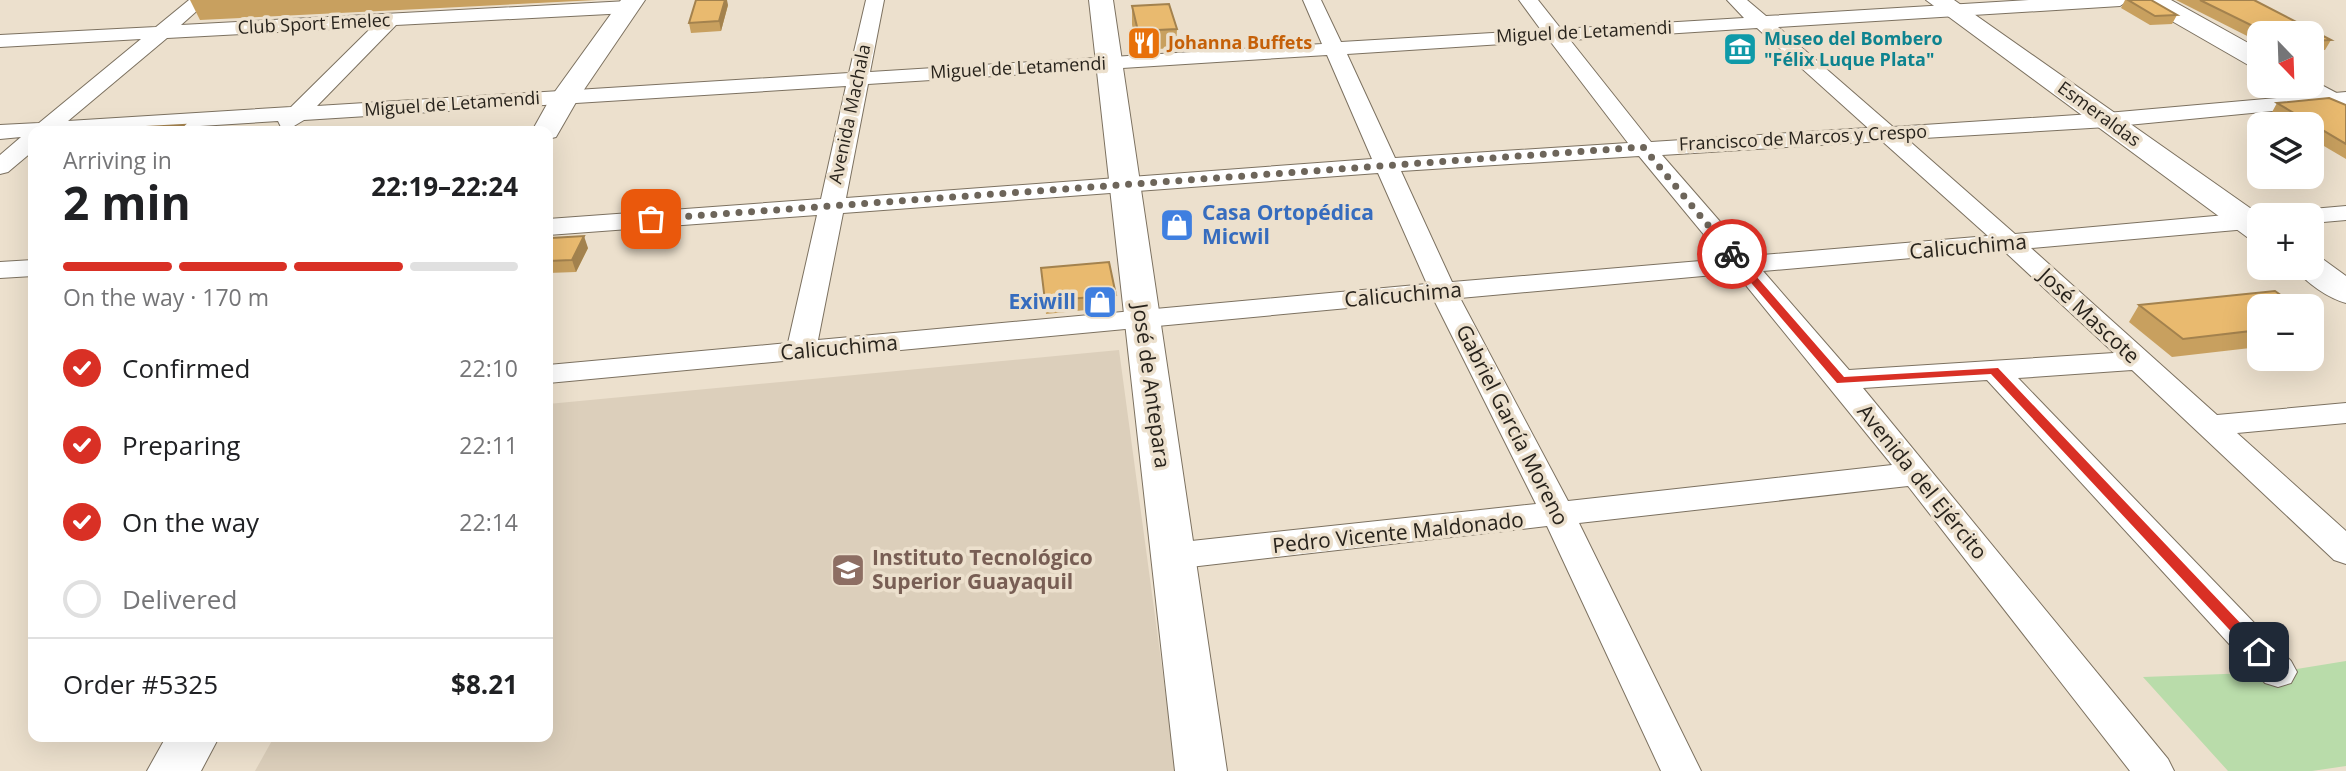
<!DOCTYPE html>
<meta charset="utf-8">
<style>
body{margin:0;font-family:"Open Sans",sans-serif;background:#f6f6f6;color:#202124;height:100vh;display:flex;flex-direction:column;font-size:26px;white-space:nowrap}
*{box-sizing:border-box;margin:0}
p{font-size:23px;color:#757577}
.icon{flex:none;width:38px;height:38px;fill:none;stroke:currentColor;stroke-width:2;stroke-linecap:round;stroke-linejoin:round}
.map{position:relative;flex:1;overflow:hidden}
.drawer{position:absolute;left:28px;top:126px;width:525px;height:616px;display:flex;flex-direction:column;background:#fff;border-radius:14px;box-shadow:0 7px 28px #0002}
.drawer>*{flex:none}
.needle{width:46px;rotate:157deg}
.fabs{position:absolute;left:2247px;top:21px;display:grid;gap:14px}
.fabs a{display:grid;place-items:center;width:77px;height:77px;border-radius:14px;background:#fff;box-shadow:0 7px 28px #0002;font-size:35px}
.pin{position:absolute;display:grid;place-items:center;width:60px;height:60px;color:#fff;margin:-30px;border-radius:14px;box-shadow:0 4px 10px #0006}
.courier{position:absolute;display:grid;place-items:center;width:70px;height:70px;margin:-35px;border:5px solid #d93025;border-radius:50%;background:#fff;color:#222;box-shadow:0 2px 9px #0007}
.summary em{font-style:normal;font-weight:700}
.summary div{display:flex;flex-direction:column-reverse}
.summary{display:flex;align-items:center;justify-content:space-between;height:119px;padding:0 35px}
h1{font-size:46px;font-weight:700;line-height:52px}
.bar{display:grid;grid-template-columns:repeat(4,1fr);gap:10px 7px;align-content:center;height:84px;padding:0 35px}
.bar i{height:9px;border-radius:5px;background:#e0e0e0}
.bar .current{background:#d93025}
.bar p{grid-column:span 4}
.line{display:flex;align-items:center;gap:18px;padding:0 35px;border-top:2px solid #e0e0e0}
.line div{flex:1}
ol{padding:0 35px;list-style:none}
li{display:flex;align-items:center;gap:21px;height:77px}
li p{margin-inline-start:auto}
li .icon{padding:7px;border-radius:50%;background:#d93025;color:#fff;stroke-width:4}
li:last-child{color:#757577}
li i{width:38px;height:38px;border:4px solid #e0e0e0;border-radius:50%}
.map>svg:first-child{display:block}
</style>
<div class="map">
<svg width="2346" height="771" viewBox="0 0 2346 771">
<rect width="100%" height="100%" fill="#ece0cd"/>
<path fill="#dccfbb" d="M1119,350L1176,771H255L274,737H548V404Z"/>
<path fill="#b9dcaa" d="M2346,661V766L2312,771H2228L2143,677L2278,672Z"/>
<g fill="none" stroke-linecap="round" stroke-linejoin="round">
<g stroke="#7c7160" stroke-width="2">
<path id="street" d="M189,0H209L181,25L628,1L637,7L628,13L396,25L317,106L849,73L866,0H884L870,72L1322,44L1303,0H1321L1341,42L1541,30L1519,0H1538L1561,29L1744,18L1727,0H1747L1766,16L2029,0H2129L2120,6L1778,27L1893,127L2107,113L2346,92V104L2107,127L1907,139L2015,234L2259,212L2268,215H2259V228L2031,248L2217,415L2346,403V423L2237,433L2346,531V564L2334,560L2132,370L2018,378L2291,661L2297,672L2291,683L2278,687L2265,683L1987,380L1863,388L2168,759L2174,771H2130L1908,486L1579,523L1701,771H1661L1547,526L1173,569L1161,565L1156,556L1161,547L1173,543L1536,504L1434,300L548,383V365L788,343L817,215L548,235V219L821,199L846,86L304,120L289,129L281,127L278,121L120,131H33V151L8,172L0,174V155L21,137L0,139V125L39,123L141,39L0,47V35L156,27ZM372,27L291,107L68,121L167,38ZM1757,28L1868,128L1651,142L1570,40ZM1550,41L1628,143L1395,158L1347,54ZM1327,55L1372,159L846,198L868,84ZM1882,141L1988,236L1750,256L1662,155ZM1639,156L1724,259L1452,282L1401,171ZM1378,173L1427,284L818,340L843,213ZM2003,250L2114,353L1849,370L1763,271ZM1736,273L1892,465L1568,501L1460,298Z
M2346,206V220L2312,223V215H2300L2312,209Z
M33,260V276L0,278V262Z"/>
</g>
<g stroke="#7c7160" stroke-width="2">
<path id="secondary" d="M1926,0H1954L2260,215L2259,240L2247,237Z
M2141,0H2171L2259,49V68L2250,66L2144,5Z
M2312,80L2346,98V118L2294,92L2290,86H2312Z
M2312,257L2324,260L2346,276V303C2328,298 2306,283 2295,268H2312Z"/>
</g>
<g stroke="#7c7160" stroke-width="2">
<path id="primary" d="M621,0H645L579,97L556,137L548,139V131H532L551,97Z
M1089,0H1113L1227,771H1175Z
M166,737H219L201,771H147Z"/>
</g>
<use href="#street" fill="#fff" fill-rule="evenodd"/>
<use href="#secondary" fill="#fff" fill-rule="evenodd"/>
<use href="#primary" fill="#fff" fill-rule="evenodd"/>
</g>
<path fill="#c8a05f" d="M190,0H597L200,20Z
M2125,0H2151L2177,15L2172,24L2150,25L2121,8Z
M2176,0H2254L2331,40L2325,50H2312V33H2259V42Z
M728,5L721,31L691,33L689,23Z
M1132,6L1177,29L1176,48L1139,50L1132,25Z
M2277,103L2346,105V159L2312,139V124H2288L2271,114Z
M548,244L588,248L576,272L548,273Z
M1041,268L1116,295V307L1046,314Z
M2139,305L2259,306V347L2172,357L2129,322Z
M2312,318L2320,323L2312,336Z"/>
<path fill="#a3824e" d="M725,0H727L728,5L721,31L719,21Z
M184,125L187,131H177Z
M584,236L588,248L576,272L572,260Z"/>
<path fill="#e9ba6f" stroke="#a3824e" stroke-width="2" d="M696,0H725L719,21L689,23Z
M2128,0H2151L2177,15L2155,16Z
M2200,0H2254L2331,40L2312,41V33H2267Z
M1169,4L1177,29L1138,31L1132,6Z
M2329,98L2346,105V144L2277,103Z
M184,125L177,131H141L146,127Z
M584,236L572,260L548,261V244L551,238Z
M1109,262L1116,295L1045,301L1041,268Z
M2275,291L2296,306H2259V330L2183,339L2139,305Z
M2312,318L2320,323L2312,324Z"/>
<path fill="#d93025" d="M1728,252H1735L1844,377L1998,368L2264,648V656H2254L1991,374L1837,383L1728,256Z"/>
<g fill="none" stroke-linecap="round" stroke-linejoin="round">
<path stroke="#6d655a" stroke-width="7" stroke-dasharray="0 12.6" d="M651,219L1643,147L1732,254"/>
</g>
<defs>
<g id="restaurant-square" transform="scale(1.75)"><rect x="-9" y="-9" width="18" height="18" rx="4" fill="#e8710a" stroke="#ece0cd"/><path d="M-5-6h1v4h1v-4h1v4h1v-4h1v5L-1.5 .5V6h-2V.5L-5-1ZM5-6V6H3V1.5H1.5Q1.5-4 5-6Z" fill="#fff"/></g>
<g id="museum-square" transform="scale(1.75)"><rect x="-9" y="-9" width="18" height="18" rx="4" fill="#0f9aa8" stroke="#ece0cd"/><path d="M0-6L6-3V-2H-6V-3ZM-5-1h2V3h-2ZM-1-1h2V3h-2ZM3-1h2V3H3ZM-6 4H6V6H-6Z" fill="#fff"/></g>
<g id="shop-square" transform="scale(1.75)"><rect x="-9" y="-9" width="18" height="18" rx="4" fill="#3f7fe0" stroke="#ece0cd"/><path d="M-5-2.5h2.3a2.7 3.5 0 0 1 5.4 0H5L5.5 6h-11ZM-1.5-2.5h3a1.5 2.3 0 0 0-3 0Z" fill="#fff"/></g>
<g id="school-square" transform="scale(1.75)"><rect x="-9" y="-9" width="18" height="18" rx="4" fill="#8d6e63" stroke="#ece0cd"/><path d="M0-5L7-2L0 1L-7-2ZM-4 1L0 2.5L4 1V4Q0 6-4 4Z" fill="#fff"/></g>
</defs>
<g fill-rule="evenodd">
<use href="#restaurant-square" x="1144" y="43"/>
<use href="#museum-square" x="1740" y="49"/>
<use href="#shop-square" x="1177" y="225"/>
<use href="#shop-square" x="1100" y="302"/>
<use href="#school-square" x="848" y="570"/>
</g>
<g text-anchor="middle" stroke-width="7" stroke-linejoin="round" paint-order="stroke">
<g font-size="18" fill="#28231c" stroke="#ece0cd">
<text transform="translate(314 24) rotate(-3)" y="6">Club Sport Emelec</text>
<text transform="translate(1584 32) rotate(-3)" y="6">Miguel de Letamendi</text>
<text transform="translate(1018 68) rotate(-3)" y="6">Miguel de Letamendi</text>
<text transform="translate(452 104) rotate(-4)" y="6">Miguel de Letamendi</text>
<text transform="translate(850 114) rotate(-78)" y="6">Avenida Machala</text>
<text transform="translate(2099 114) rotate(36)" y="6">Esmeraldas</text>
<text transform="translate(1803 138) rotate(-3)" y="6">Francisco de Marcos y Crespo</text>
</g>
<g font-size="18" font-weight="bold" fill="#0d838f" stroke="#ece0cd" text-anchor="start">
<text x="1764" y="45">Museo del Bombero<tspan x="1764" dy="21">"Félix Luque Plata"</tspan></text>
</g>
<g font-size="18" font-weight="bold" fill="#c56008" stroke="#ece0cd" text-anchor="start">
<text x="1168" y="49">Johanna Buffets</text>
</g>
<g font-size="21" font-weight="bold" fill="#366cbe" stroke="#ece0cd" text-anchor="start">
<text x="1202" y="220">Casa Ortopédica<tspan x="1202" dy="24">Micwil</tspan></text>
<text x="1076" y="309" text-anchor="end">Exiwill</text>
</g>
<g font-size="21" fill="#28231c" stroke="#ece0cd">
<text transform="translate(1968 247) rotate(-5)" y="7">Calicuchima</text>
<text transform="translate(1403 295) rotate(-5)" y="7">Calicuchima</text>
<text transform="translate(2089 316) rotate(43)" y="7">José Mascote</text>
<text transform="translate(839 348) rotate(-5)" y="7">Calicuchima</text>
<text transform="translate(1151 386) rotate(82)" y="7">José de Antepara</text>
<text transform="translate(1512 425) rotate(63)" y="7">Gabriel García Moreno</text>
<text transform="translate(1922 482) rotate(51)" y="7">Avenida del Ejército</text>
<text transform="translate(1398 533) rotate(-6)" y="7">Pedro Vicente Maldonado</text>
</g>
<g font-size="21" font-weight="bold" fill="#785e54" stroke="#ece0cd" text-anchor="start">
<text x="872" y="565">Instituto Tecnológico<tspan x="872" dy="24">Superior Guayaquil</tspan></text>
</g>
</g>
</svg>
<div class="fabs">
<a><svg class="needle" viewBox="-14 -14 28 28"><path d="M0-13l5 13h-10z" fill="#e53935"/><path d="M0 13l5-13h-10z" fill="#757577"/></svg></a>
<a><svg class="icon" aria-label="layers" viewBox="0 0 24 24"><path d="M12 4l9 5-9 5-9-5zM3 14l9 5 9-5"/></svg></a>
<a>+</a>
<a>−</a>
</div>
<div class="pin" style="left:651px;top:219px;background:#ea580c"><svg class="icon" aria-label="bag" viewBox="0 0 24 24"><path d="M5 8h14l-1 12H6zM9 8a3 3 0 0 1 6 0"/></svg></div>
<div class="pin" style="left:2259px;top:652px;background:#1f2937"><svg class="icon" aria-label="home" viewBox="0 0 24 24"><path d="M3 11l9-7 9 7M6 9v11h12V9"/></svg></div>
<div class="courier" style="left:1732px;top:254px"><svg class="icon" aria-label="bike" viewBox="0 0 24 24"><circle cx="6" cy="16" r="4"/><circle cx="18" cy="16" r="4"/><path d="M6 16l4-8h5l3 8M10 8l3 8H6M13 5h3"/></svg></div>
<section class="drawer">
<div class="summary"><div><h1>2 min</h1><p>Arriving in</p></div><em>22:19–22:24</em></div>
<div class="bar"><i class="current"></i><i class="current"></i><i class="current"></i><i></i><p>On the way · 170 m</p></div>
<ol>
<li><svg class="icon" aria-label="check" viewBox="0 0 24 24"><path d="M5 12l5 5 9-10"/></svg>Confirmed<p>22:10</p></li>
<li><svg class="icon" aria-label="check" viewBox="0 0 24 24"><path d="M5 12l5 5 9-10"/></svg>Preparing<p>22:11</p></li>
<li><svg class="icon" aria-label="check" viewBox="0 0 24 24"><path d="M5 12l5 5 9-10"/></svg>On the way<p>22:14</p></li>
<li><i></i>Delivered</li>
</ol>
<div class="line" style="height:91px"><div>Order #5325</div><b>$8.21</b></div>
</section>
</div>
